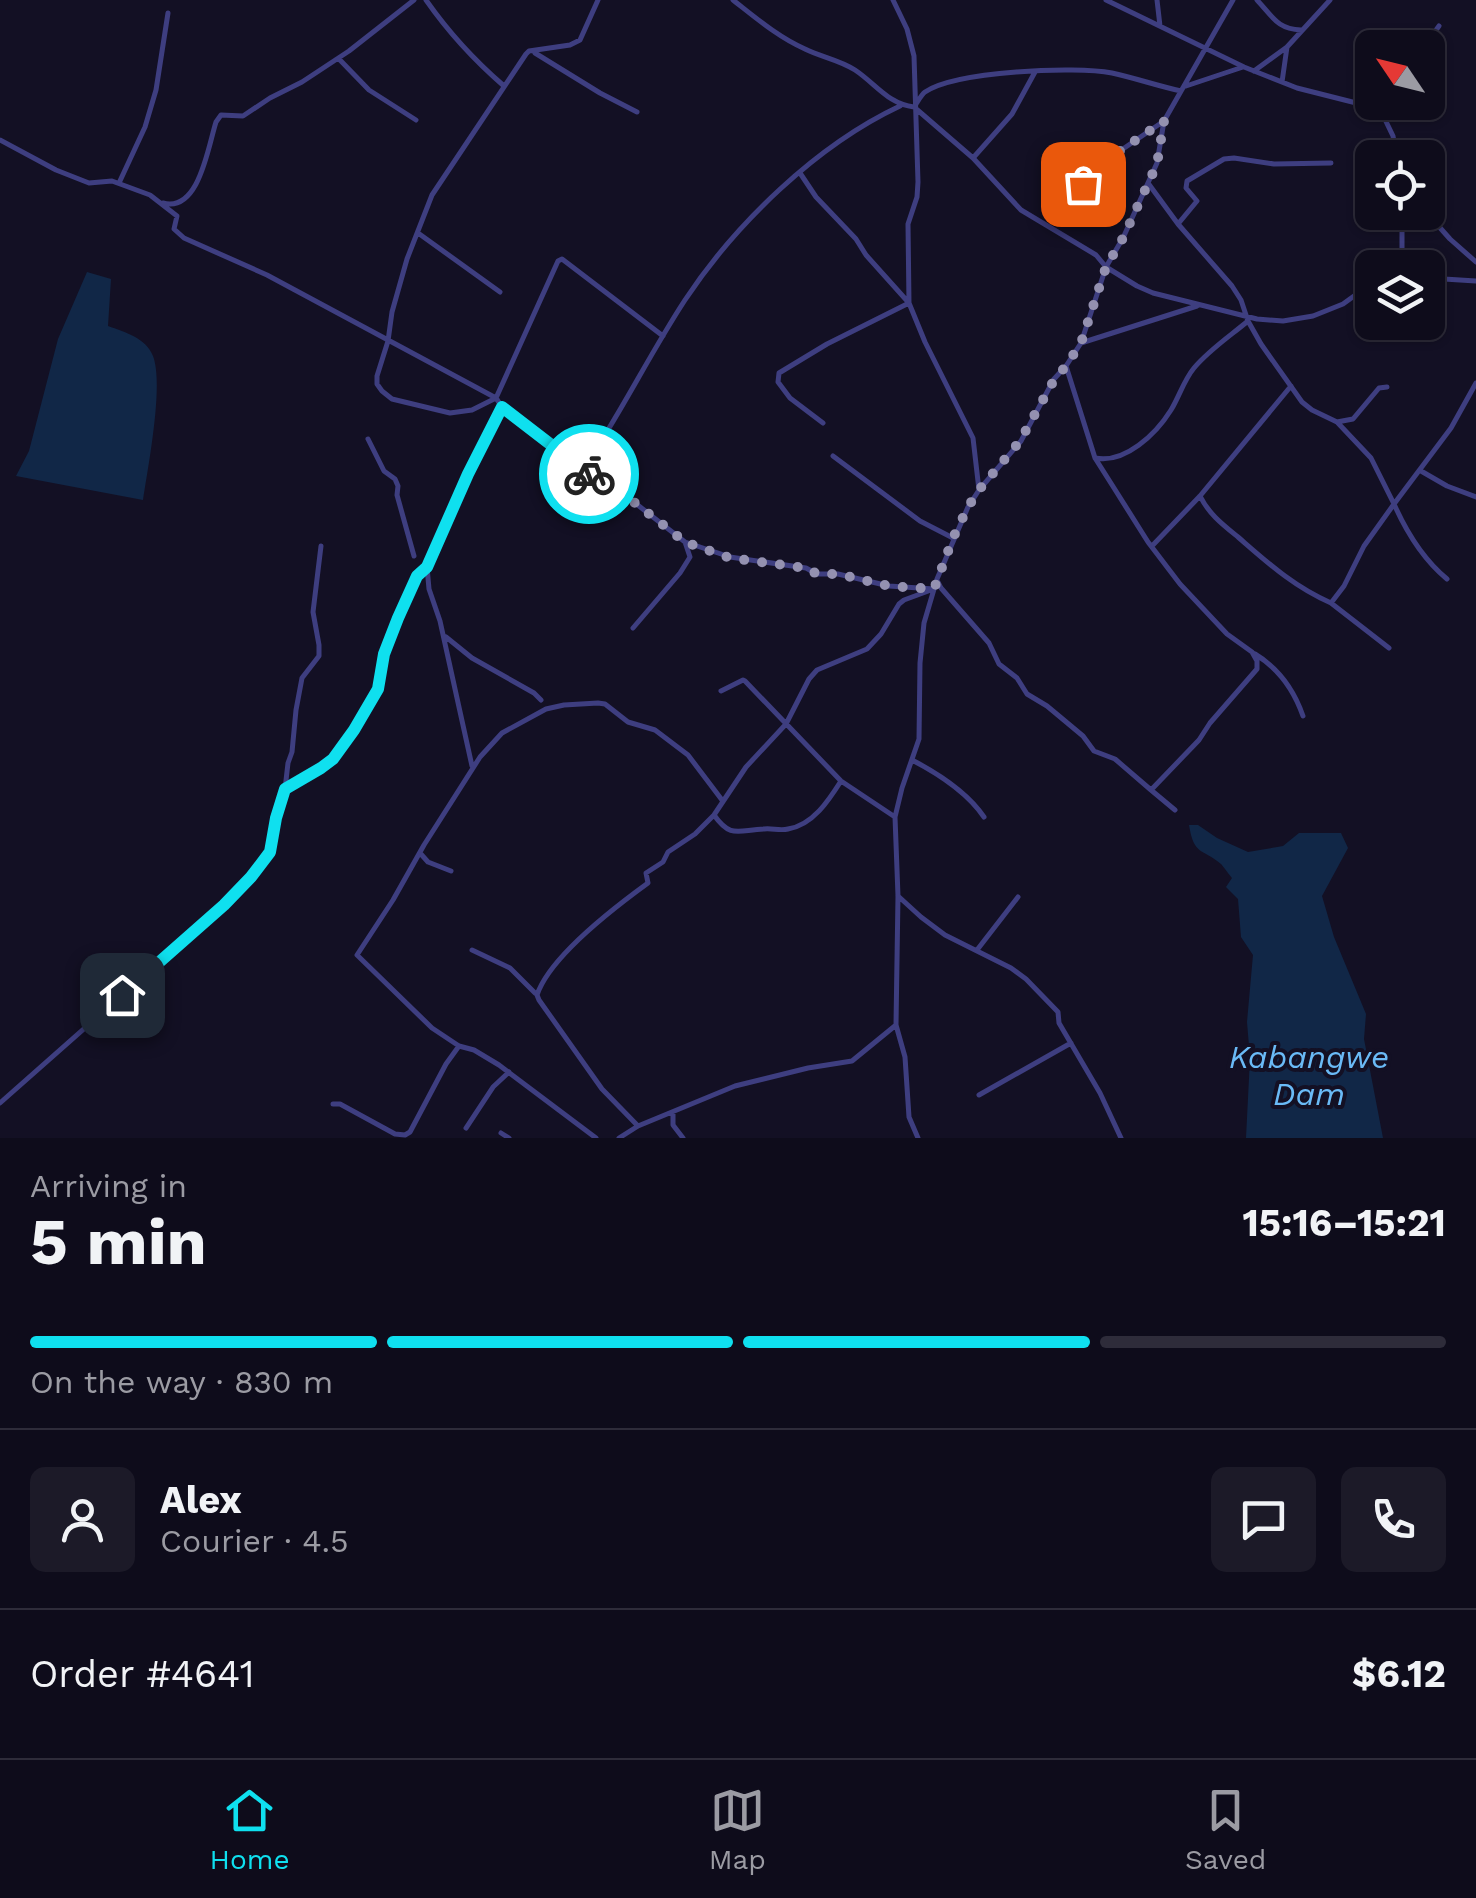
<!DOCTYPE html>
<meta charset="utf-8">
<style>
body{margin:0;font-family:"Work Sans",sans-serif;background:#1c1a28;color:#f1f3f6;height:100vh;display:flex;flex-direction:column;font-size:38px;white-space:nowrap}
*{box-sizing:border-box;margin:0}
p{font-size:32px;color:#9b9ba3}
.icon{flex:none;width:55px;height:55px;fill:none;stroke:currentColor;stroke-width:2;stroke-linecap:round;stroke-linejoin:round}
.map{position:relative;height:1138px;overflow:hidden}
.drawer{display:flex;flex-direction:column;background:#0e0c1b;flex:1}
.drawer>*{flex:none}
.needle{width:65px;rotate:305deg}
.fabs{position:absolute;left:1355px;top:30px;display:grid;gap:20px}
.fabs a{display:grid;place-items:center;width:90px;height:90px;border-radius:15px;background:#0e0c1b;box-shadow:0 2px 8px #0004,0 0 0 2px #2e2c3a;font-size:50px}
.pin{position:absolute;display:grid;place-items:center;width:85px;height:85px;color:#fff;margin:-42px;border-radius:20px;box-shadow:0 5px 15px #0006}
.courier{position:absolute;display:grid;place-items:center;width:100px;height:100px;margin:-50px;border:8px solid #0fe0ef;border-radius:50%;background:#fff;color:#222;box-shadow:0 2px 12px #0007}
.head em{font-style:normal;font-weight:700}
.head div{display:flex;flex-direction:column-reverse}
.head{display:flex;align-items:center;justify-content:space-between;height:170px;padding:0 30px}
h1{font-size:65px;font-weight:700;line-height:75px}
.bar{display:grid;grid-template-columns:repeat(4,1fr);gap:15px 10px;align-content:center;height:120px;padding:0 30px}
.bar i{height:12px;border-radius:8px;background:#2e2c3a}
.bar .current{background:#0fe0ef}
.bar p{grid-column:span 4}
.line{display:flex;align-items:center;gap:25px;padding:0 30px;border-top:2px solid #2e2c3a}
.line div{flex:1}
.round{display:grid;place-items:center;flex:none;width:105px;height:105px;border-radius:15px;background:#1c1a28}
.tab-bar{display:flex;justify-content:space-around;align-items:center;height:140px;border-top:2px solid #2e2c3a;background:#0e0c1b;font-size:28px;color:#9b9ba3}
.tab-bar a{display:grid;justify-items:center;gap:5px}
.tab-bar .current{color:#0fe0ef}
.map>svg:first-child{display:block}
</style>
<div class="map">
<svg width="1476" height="1138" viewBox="0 0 1476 1138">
<rect width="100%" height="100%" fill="#131024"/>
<path fill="#112747" d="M87,272L111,279L108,326C125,332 146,338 153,356C164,385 148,467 143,500L16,476L29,451L58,339Z
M1189,825H1198L1217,838L1248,852L1283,846L1299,833H1341L1348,848L1322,896L1334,937L1366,1014L1364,1039L1383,1138H1246L1250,1058L1247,1022L1253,955L1241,937L1238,899L1226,887L1232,878C1231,877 1222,865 1221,864C1202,848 1194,856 1189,825Z"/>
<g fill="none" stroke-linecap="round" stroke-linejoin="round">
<path stroke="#3e3e80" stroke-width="5" d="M426,0C449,33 474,60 504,86
M598,0L580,40L570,45L529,51L526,54L432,195L407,259L392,312L388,341L377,376V384L382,391L392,399L450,413L472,410L496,398L558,261L562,259L663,336
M733,0C756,18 778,37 805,49C821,57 840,60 855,70C876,84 888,104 914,107L973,158L1021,210L1096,255L1106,267L1137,286L1153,293L1257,319L1283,321L1313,316L1343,304L1372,283
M893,0L907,29L914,56L918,182L917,197L908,224L909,303L925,342L973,438L979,490
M1106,0L1244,67L1297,88L1380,109L1393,136L1397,158
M1157,0L1160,26
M1257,0C1273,17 1277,29 1301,30
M1423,48L1439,26
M535,53L600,93L637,112
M339,59L369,90L416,120
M1254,71L1287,47L1330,0
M1282,82L1287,47
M1186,86L1243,67
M916,104C918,101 922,94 925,92C956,71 1075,66 1112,73C1135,78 1158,86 1181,91
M0,140L56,170L89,183L112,181L150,195L177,216L174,229L184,238L267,275L496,398L502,407L582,471L621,492L685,542L730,557L806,568L817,574H838L889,586L934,589
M973,158L1012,114L1035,72
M800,173L816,197L856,239L866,255L909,303L827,344L779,373L778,382L790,398L823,423
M119,183L145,127L156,90L168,13
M1148,183L1178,224L1232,286L1241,300L1248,321L1261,344L1302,402L1312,410L1337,422L1371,458L1394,504L1451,428L1476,383
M1079,186L1089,179L1114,155L1164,121
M163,203C199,213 208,147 216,122L221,115L243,116L270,98L302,82L349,51L414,0
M1402,212V268
M1426,212L1450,239L1476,262
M1178,224L1197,201L1186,188L1187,181L1224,159L1234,158L1274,164L1331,163
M418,233L500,292
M1428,278L1476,281
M1081,343L1197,306
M1337,422L1353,419L1379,388L1387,387
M368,439L384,471L395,479L398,486L397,495L414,556
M833,456L920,521L953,538
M1095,458C1125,464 1156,434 1171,410C1179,397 1184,380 1194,368C1209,350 1230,336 1248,321
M582,471C620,415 649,355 685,300C736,223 817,145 900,106
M1421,471L1447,486L1476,497
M1200,496C1209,514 1222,524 1238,537C1268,563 1294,587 1331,603L1344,586L1364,546L1394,504C1406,531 1424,560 1447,579
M1152,546L1200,496L1291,386
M938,582L941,588L989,643L999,664L1017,678L1027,694L1047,706L1083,736L1094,751L1115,759L1151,790L1199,740L1210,723L1257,669V661L1252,652L1227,634L1180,584L1148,542L1114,488L1095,458L1066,366
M1331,603L1389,648
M633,628L680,573L690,557L685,542
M446,637L472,658L534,693L541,700
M1255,654C1278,668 1294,690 1303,716
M721,691L743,680L745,681L841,781L895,817
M912,760C939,774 967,792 984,817
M472,766L440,621L429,589L427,567L468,474L502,407
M286,788C297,781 309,776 320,769C344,754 364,720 376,695C381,683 381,670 384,657C389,636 411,580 427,567
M1151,790L1175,810
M714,815C731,839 738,830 764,829C772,828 780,831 788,829C813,825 829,800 841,781
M420,853L428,862L451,871
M898,896L921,917L945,935L1011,968L1026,979L1058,1012L1059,1023L1100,1093L1121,1138
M472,950L510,968L535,993
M977,950L1018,897
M979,1095L1071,1043
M0,1103L224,905L251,877L270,852L276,818L285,789L288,763L292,752L296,710L302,678L319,656V645L313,612L321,546
M333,1104H340L395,1134L405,1135L410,1132L446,1064L459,1046
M673,1114V1125L683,1138
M638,1126L602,1089L539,1000L537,995C550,956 615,907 648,883L646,873L663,862L668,852L695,834L714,815L746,767L786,724L809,679L817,670L867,649L881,634L899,604L904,600L931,590
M466,1128L493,1087L509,1072
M501,1133L509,1138
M596,1138L499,1065L474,1050L459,1046L432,1028L357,955L393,900L424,845L480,757L502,733L546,709L564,705L598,703L605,704L628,722L655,730L688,755L722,800
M619,1138L638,1126L735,1086L808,1068L852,1061L896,1025
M918,1138L909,1117L905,1057L896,1025L898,896L895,817L902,788L919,739L920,663L924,623L937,579L968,507L979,490L1021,441L1054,379L1066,366L1081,343L1106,267L1123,238L1157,163L1164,121L1233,0"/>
</g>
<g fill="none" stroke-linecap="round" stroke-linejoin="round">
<path stroke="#9491b0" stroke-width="10" stroke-dasharray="0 18" d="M589,474L621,492L685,542L730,558L806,568L817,574H838L889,586L934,589L953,538L968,507L979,490L1020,441L1054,380L1066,366L1081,343L1106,267L1123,238L1157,164L1164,121L1114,155L1083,184"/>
<path stroke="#0fe0ef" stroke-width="12" d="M122,995L224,905L251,877L270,852L276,818L285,789L321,768L333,759L354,730L378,689L384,654L398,618L417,576L427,567L468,474L502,407L589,474"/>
</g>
<g text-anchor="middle" stroke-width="8" stroke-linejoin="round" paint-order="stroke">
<g font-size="32" font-style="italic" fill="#6abaf6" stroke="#131024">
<text x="1309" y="1068">Kabangwe<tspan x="1309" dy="37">Dam</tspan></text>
</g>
</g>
</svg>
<div class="fabs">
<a><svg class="needle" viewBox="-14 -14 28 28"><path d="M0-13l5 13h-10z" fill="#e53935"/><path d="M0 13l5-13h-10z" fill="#9b9ba3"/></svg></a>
<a><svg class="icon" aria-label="locate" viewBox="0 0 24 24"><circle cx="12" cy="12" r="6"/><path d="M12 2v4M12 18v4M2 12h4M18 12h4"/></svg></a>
<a><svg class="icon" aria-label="layers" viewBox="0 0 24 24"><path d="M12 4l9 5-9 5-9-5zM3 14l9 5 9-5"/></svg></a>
</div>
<div class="pin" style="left:1083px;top:184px;background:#ea580c"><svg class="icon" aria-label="bag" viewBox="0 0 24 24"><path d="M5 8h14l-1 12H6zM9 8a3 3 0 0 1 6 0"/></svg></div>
<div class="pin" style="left:122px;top:995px;background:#1f2937"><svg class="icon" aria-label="home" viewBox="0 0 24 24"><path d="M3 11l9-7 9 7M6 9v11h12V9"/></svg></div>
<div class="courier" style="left:589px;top:474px"><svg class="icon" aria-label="bike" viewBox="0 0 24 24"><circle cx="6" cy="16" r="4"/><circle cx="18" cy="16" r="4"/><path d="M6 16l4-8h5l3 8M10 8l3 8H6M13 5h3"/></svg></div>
</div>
<section class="drawer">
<div class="head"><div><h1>5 min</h1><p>Arriving in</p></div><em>15:16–15:21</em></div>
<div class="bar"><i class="current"></i><i class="current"></i><i class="current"></i><i></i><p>On the way · 830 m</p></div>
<div class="line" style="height:180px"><a class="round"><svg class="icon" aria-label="person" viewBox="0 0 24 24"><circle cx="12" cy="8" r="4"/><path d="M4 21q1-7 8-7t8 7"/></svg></a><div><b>Alex</b><p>Courier · 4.5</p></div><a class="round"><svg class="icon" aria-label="chat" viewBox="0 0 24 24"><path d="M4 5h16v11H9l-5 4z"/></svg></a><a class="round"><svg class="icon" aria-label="phone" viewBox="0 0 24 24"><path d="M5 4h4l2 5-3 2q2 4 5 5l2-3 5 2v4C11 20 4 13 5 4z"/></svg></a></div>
<div class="line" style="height:130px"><div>Order #4641</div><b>$6.12</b></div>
</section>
<nav class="tab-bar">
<a class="current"><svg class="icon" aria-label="home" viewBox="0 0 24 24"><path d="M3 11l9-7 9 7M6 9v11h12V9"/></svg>Home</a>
<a><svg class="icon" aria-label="map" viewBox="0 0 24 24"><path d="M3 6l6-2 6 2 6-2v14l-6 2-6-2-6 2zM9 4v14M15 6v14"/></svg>Map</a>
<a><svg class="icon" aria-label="saved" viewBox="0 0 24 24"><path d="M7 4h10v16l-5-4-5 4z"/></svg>Saved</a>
</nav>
